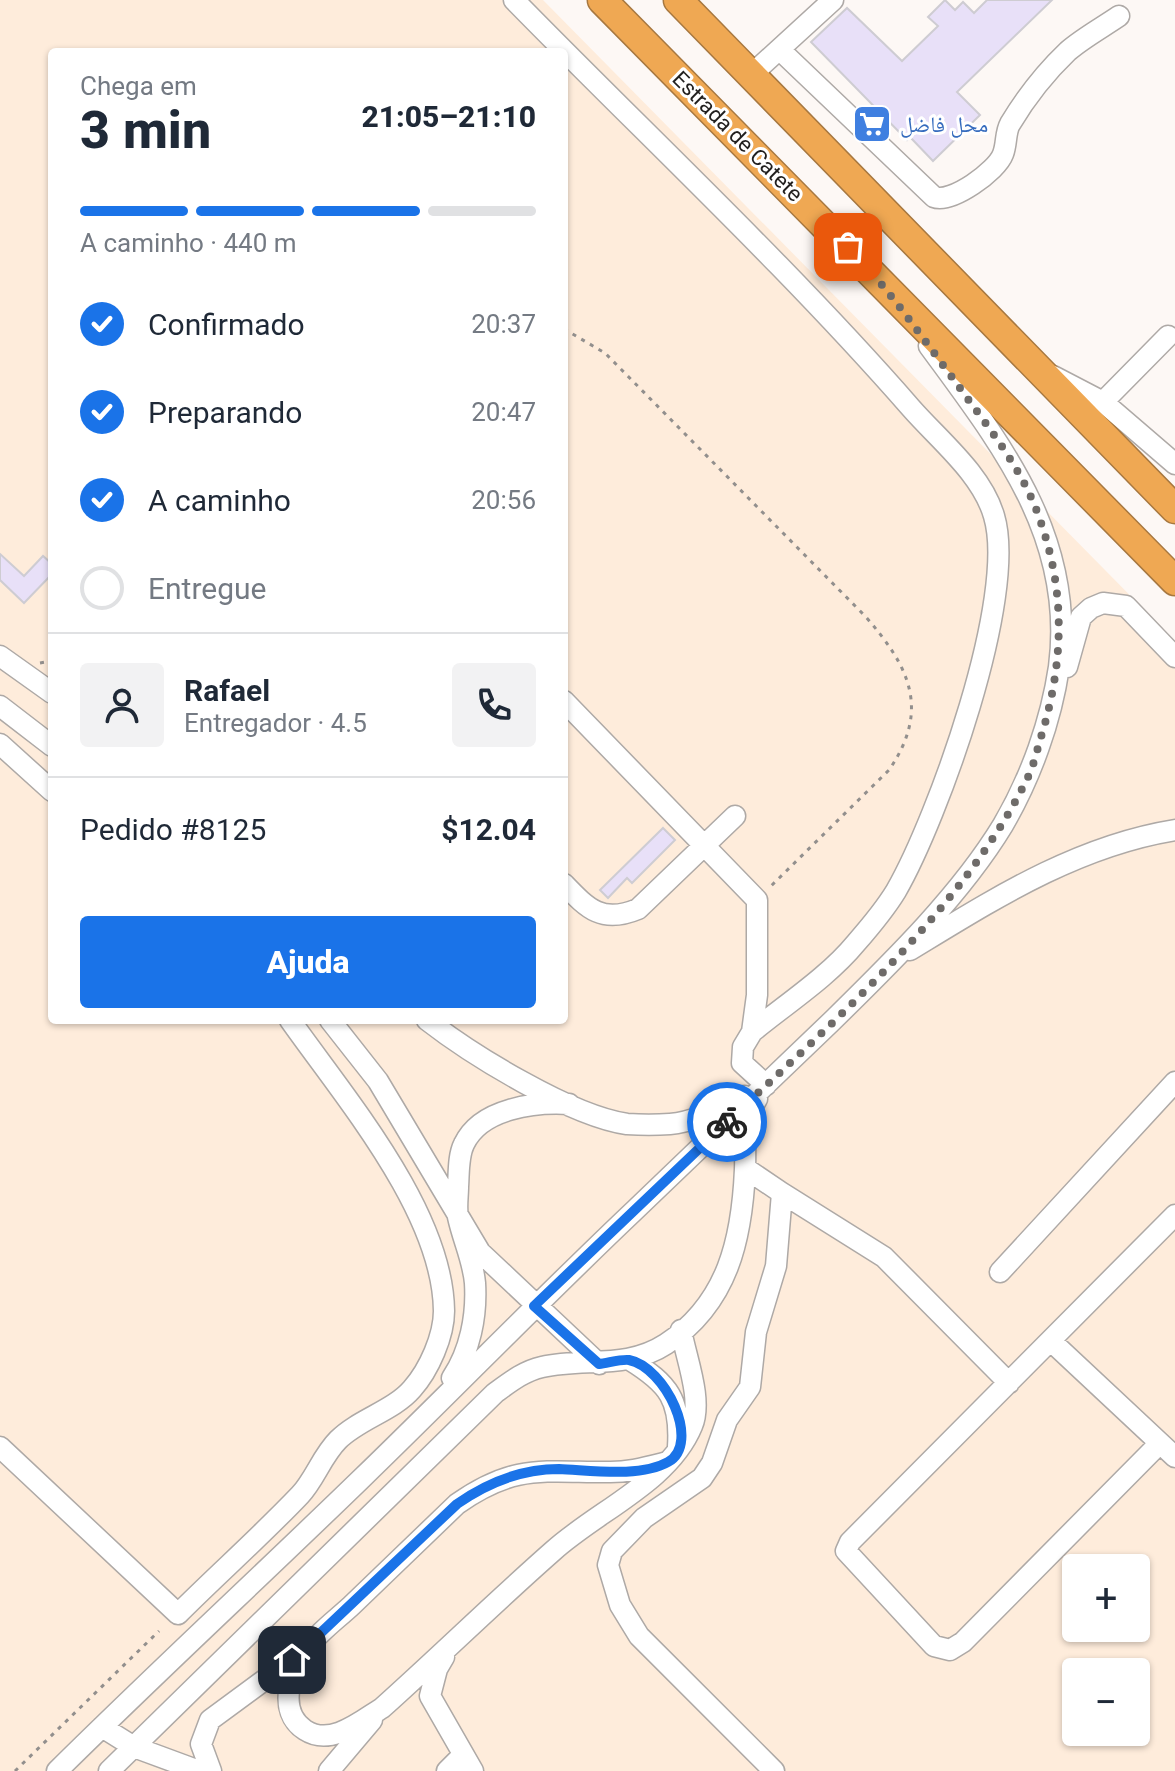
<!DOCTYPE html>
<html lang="pt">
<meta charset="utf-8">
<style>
body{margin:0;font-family:Roboto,"Noto Naskh Arabic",sans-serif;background:#f2f2f3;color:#1f2937;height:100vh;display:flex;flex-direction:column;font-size:30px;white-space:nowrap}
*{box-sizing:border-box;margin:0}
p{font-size:26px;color:#747a83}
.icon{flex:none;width:44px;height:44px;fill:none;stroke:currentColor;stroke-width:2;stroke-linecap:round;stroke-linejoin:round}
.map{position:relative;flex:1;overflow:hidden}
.panel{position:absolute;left:48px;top:48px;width:520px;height:976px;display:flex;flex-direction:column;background:#fff;border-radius:8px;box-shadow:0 2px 6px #0004}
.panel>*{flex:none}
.controls{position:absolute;left:1062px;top:1554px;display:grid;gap:16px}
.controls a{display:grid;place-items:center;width:88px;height:88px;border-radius:8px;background:#fff;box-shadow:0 2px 6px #0004;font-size:40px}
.pin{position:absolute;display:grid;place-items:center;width:68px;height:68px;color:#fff;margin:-34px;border-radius:16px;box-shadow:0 4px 12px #0006}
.courier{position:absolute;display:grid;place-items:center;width:80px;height:80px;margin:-40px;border:6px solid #1a73e8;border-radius:50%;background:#fff;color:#222;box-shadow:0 2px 10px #0007}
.overview em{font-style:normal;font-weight:800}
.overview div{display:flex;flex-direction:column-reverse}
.overview{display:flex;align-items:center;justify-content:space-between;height:136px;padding:0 32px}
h1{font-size:52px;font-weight:800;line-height:60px}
.bar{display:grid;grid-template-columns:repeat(4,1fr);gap:12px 8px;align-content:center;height:96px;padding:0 32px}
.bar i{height:10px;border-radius:6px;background:#e0e1e3}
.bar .on{background:#1a73e8}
.bar p{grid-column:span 4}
.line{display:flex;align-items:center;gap:20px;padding:0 32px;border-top:2px solid #e0e1e3}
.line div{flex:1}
.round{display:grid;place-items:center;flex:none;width:84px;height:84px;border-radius:8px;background:#f2f2f3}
ol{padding:0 32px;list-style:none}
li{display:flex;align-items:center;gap:24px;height:88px}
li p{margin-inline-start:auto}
li .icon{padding:8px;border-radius:50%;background:#1a73e8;color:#fff;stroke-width:4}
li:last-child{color:#747a83}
li i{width:44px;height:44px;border:4px solid #e0e1e3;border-radius:50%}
.cta{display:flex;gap:16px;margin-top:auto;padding:16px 32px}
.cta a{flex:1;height:92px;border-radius:8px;background:#1a73e8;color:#fff;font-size:32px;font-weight:800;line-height:92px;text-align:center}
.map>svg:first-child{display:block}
</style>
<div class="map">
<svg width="1175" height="1771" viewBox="0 0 1175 1771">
<rect width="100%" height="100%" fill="#fdf8f5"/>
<path fill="#feecdb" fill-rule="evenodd" d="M0,0H543L1175,641V1771H0ZM52,52H564V1020H52ZM1076,1568H1136V1628H1076ZM1076,1672H1136V1732H1076Z"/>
<path fill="#e8e0f8" stroke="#ceccd2" stroke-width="2" d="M945,0L955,10L963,2L974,13L987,0H1052L957,92L980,115L933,161L910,137L907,140L811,42L847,8L902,61L938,26L928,17Z
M0,554L24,576L43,556L52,564V574L24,603L0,580Z
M663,828L675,840L632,883L627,878L608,898L600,890Z"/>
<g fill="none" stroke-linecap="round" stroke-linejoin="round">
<g stroke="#aea9a6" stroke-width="23">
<path id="minor" d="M514,0C647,136 786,265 911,408C939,440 982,474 994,516C1018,596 938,818 896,891C885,909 870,927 856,943C828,977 786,1004 752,1032L743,1047L742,1063L766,1085
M780,50L934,197C951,204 997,171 1003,154C1007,144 1005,133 1010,124C1025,99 1047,71 1068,51C1083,38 1103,27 1119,16
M750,76L833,0
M1053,376L1103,402L1175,464
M1103,402L1168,336
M0,656L52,693
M1067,667L1081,617L1091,608L1103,603L1126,606L1175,657
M564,701L757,900V995L752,1032
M0,706L52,746
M0,744L52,791
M564,884C588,909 602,924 638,909L735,816
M910,950C994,899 1076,846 1175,830
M330,1020L378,1081L480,1252L599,1364
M427,1020C472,1055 571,1116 627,1124C641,1125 657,1125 670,1124C695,1122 723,1108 745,1096
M745,1168L782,1193L776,1266L756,1332L750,1387L727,1420L712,1463L702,1478L644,1518L612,1551L608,1565L620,1605L639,1636L774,1771
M782,1193L884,1257L1009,1383
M1000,1272L1175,1082
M1051,1341L1175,1457
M630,1360C669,1384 681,1400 678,1447
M452,1378C470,1351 477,1316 475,1283C473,1260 463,1240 458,1217C456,1208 458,1196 458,1187C459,1173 458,1156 464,1144C481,1108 535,1102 569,1104
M1160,1443L963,1642L950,1650L934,1646L846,1551L850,1542L1175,1215
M0,1447L178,1614C218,1574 261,1536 300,1495C315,1479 322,1456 338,1440C359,1419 393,1411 412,1389C429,1370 444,1336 444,1311C443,1212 345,1098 290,1020
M668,1462C648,1467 627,1473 606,1472C542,1472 514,1464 457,1504C422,1538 386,1572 351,1606C337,1619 319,1632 307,1648C291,1670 276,1711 305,1730C331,1747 361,1721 382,1708C440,1656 495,1602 553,1551C597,1511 669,1482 692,1426C703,1400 686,1358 681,1330
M444,1657L437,1669L430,1696L473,1771
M102,1727L134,1747L199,1771
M57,1771C157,1672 260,1577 361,1479C453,1390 542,1298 635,1210C700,1147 766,1085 831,1022C890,964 960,896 1003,825C1031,777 1051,721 1059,667C1076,537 1000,443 929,346
M109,1771L495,1393C510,1382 524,1371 542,1367C585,1357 626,1370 666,1344C728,1303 742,1239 745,1169C746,1143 742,1123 757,1099
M211,1771L201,1744L210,1720L301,1653
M329,1771L372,1720
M447,1771L463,1755"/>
</g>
<g stroke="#a77840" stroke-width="31">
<path id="highway" d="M602,0L1175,581
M678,0L1175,509"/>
</g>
<path stroke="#928f8d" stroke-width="3" stroke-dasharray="4 6" stroke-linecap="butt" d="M564,329L605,353L865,616C909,666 931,709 889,770L769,888
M40,663L52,661
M15,1771L159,1631"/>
<use href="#minor" stroke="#fff" stroke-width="20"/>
<use href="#highway" stroke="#efa853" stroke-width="28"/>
</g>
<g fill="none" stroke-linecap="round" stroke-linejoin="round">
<path stroke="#6e6b69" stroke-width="8" stroke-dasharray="0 14.4" d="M727,1122C833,1022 964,909 1028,777C1034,765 1037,750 1041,737C1064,662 1066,592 1039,517C1022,468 987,426 957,384C922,337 889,289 848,247"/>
<path stroke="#1a73e8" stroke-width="10" d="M292,1660L457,1504C487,1483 522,1469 559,1469C589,1470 640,1478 668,1462C702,1443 665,1367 629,1360C621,1359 608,1363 599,1364L534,1306L727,1122"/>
</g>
<defs>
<g id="supermarket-square" transform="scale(2)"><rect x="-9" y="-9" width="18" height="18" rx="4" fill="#3f7fe0" stroke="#fff"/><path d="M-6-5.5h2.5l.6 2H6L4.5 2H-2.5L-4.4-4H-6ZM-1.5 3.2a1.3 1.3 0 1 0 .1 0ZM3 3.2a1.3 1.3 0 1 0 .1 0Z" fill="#fff"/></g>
</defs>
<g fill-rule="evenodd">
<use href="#supermarket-square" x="872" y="124"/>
</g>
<g text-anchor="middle" stroke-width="6" stroke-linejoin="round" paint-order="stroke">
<g font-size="22" fill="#366cbe" stroke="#fff" text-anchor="start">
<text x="900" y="132">محل فاضل</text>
</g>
<g font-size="22" fill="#211f1e" stroke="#fff">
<text transform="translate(738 136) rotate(45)" y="8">Estrada de Catete</text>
</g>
</g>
</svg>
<div class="controls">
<a>+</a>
<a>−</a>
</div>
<div class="pin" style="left:848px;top:247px;background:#ea580c"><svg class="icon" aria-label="bag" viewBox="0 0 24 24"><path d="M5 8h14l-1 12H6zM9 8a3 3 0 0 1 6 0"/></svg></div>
<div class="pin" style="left:292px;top:1660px;background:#1f2937"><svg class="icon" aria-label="home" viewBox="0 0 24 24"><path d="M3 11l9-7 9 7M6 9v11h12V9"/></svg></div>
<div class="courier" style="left:727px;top:1122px"><svg class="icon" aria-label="bike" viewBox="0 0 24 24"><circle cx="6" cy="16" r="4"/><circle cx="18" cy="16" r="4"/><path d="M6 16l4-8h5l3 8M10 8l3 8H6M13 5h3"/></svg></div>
<section class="panel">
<div class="overview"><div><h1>3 min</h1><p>Chega em</p></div><em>21:05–21:10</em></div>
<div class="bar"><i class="on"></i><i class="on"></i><i class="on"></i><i></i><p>A caminho · 440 m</p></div>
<ol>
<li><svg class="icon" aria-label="check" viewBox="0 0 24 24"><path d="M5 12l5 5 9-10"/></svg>Confirmado<p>20:37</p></li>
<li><svg class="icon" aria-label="check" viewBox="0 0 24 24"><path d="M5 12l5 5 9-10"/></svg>Preparando<p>20:47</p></li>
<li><svg class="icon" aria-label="check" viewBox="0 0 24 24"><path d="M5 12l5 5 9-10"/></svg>A caminho<p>20:56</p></li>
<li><i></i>Entregue</li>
</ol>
<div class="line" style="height:144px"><a class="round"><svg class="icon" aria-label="person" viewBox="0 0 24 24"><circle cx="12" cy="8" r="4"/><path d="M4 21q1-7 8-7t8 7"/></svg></a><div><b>Rafael</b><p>Entregador · 4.5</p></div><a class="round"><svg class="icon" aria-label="phone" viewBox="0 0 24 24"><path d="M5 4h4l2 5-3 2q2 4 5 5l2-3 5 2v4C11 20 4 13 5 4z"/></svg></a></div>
<div class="line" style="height:104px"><div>Pedido #8125</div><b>$12.04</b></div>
<div class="cta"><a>Ajuda</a></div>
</section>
</div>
